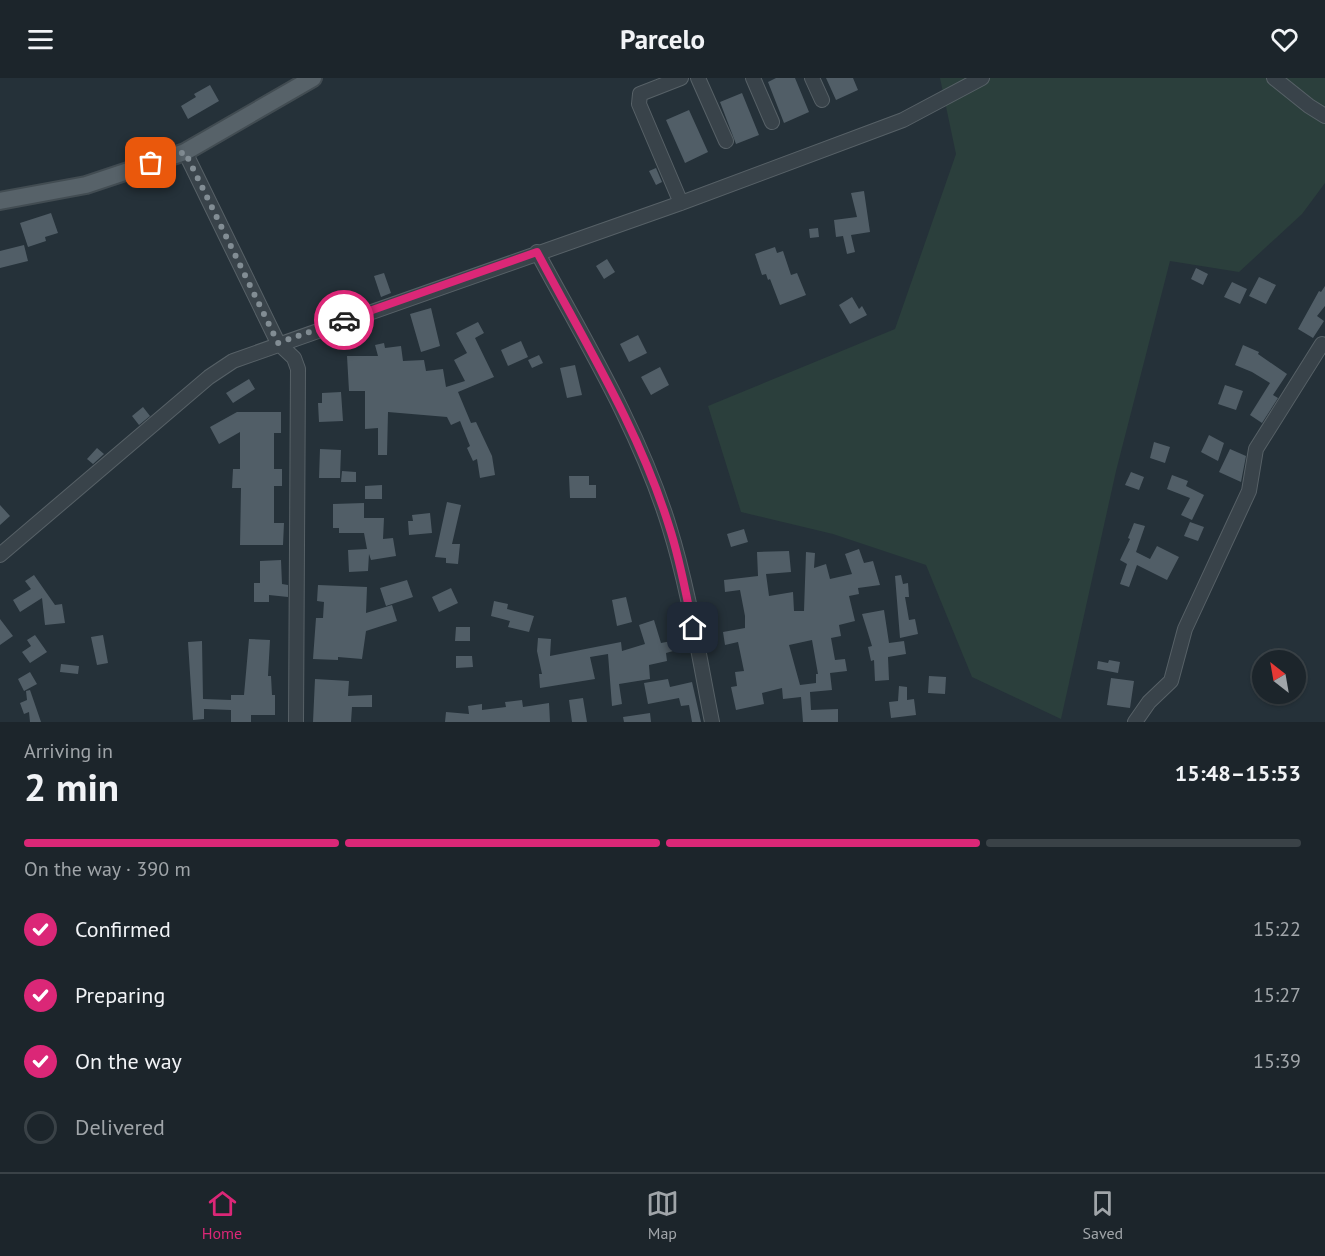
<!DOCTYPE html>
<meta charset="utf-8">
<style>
body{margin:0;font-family:"PT Sans",sans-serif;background:#252d33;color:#f1f3f6;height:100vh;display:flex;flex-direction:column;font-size:22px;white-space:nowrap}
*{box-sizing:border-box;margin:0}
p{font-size:20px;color:#a0a5a9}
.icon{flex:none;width:33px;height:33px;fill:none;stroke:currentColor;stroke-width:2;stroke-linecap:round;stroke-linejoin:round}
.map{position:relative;height:644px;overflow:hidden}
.panel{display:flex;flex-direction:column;background:#1c252b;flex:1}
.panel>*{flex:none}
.needle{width:39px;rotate:329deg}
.fabs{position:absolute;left:1252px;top:572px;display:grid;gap:12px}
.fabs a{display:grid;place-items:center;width:54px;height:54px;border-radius:50%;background:#1c252b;box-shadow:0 2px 4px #0004,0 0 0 2px #3a4247;font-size:30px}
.pin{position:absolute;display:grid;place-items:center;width:51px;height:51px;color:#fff;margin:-26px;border-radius:12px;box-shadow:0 3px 9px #0006}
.courier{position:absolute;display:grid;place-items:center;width:60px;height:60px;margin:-30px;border:4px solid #db2777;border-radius:50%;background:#fff;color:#222;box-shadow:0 2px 8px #0007}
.overview em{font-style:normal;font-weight:700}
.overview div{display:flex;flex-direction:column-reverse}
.overview{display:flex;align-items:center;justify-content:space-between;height:102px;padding:0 24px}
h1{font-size:39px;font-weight:700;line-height:45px}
.bar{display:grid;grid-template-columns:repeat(4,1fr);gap:9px 6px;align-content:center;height:72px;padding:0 24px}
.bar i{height:8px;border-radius:4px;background:#3a4247}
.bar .current{background:#db2777}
.bar p{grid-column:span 4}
ol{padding:0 24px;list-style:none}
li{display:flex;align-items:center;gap:18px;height:66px}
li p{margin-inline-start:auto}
li .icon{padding:6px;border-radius:50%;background:#db2777;color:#fff;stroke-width:4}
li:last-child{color:#a0a5a9}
li i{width:33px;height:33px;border:3px solid #3a4247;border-radius:50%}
header{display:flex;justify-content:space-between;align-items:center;height:78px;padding:0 24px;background:#1c252b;font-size:27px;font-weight:700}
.tabs{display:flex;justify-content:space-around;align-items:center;height:84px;border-top:2px solid #3a4247;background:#1c252b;font-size:16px;color:#a0a5a9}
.tabs a{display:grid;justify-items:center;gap:3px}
.tabs .current{color:#db2777}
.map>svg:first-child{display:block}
</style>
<header><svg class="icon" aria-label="menu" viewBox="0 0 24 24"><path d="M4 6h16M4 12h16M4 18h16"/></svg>Parcelo<svg class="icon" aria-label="heart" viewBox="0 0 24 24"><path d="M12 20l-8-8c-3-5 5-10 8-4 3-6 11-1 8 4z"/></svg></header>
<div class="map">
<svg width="1325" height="644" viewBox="0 0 1325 644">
<rect width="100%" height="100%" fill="#253139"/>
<path fill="#2b3f3c" d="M940,0H1325V105L1302,136L1239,194L1170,183L1116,393L1061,641L972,599L926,487L833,456L741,434L708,328L895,251L956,76Z"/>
<path fill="#515e67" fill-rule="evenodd" d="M776,0H795L809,34L784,45L768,4Z
M826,0H853L858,12L836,22Z
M210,7L219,23L188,41L181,28L196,19L194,16Z
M742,15L759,57L736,66L720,24Z
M689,32L708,74L685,85L666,42Z
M656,90L662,104L656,107L649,93Z
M864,113L870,154L851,157L855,174L847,176L843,158L836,159L834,142L857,139L851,115Z
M51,135L58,155L45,159L46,163L28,169L20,145Z
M818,150L819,159L810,160L809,151Z
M24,167L28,183L0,190V173Z
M775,169L777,175L783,173L791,197L797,195L806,217L780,227L770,201L768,202L766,196L762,197L755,176Z
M607,181L615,194L604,201L596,188Z
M1196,190L1208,196L1203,207L1191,201Z
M384,195L391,215L381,219L374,198Z
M1259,199L1276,207L1266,226L1249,218Z
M1232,204L1247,211L1240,226L1224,219Z
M1325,208V228L1317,238L1324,243L1313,260L1298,251L1319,213L1321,214Z
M852,219L859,231L862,228L867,237L850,246L839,227Z
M431,230L440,268L421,274L410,236Z
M478,244L484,255L475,260L494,299L458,314L471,345L476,344L492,378L495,397L480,400L477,381L473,383L467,370L470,368L460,343L451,347L447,339L388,334L387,377H378V350L365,351V313H349L347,278H378L375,267L384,265L385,270L401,268L403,283L424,282L426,293L443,291L446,309L465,303L454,282L467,275L456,255Z
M638,257L647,275L629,284L620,266Z
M521,263L528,279L508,288L501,272Z
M1243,267L1259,274L1258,276L1287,296L1273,317L1278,320L1262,345L1250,337L1270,305L1252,294L1235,287Z
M539,277L543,285L532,290L528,282Z
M575,287L582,317L567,320L560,290Z
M660,289L669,307L651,317L641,299Z
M249,301L255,311L233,325L226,315Z
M1225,307L1243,313L1236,332L1218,326Z
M341,314L343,343L319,344L318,325H322V315Z
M143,329L150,338L139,347L132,338Z
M237,334H281V355H274V391H282V408H274V445H284L283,467H240L241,410H232L233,391H240V354L219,366L210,349Z
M1209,357L1224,365L1218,383L1201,374Z
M1154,364L1170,369L1165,385L1150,380Z
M97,370L104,376L93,386L87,381Z
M320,371L341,372L340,400H319Z
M1230,371L1246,378L1241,404L1219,394Z
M342,393L356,394V404H341Z
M1131,394L1144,399L1139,412L1125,407Z
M1172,397L1188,403L1186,408L1204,417L1192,442L1181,437L1190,420L1167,411Z
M569,398H589V407H596V420H570Z
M382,407V421H365V408Z
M447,424L461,427L452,466H460L458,486L446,485V480L435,479Z
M364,425V440H384L383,461L393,460L396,478L371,482L369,476L368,493L349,494L348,472L367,471L364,455H339V450H333V426Z
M0,427L10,438L0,447Z
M430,435L432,455L409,457L408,443H413L412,437Z
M1190,444L1204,449L1198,463L1184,458Z
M1134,445L1145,448L1136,474L1150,481L1157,468L1179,479L1167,502L1137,487L1129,509L1120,506L1127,486L1120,482L1130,461L1128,460Z
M744,451L748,464L731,469L727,456Z
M859,471L864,485L873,483L880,507L858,510L859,516L849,518L855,543L839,547L841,558L831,560L835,582L845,581L847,593L830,595L832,612L810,614L811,632L838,631V644H803L801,619L783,621L782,610L762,615L764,626L736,632L731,609L737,608L735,594L744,593L738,564L725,567L723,554L745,550V538L740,512L725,514L724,502L758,498L757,474L789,473L791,494L766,496L769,518L793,514L794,533H804L806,474L815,475L814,490L826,486L830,501L852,496L845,476ZM812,562L818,596H816V605L800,607L789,567Z
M281,482L282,506L288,507V519L269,517V524H254V505H260V483Z
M34,497L55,527L62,526L65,545L45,547L42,520L20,534L13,522L31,511L25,503Z
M901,497L903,506L908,505L909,519H905L909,542L915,541L918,556L900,560L895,498Z
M407,502L413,519L386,528L380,510Z
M318,507L367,509L366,535L392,527L397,543L366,553L362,581L338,579V582L313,581L316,540H323L324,524L317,523Z
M451,510L458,525L439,534L432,519Z
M626,519L632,544L617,548L612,522Z
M494,523L508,526L507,531L534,538L529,554L508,549L510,543L491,538Z
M884,532L889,565L904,563L906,576L888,579L889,602L875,603L874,582L871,583L868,569L872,568L862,536Z
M0,541L13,558L0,567Z
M654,542L661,565L677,562L676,557L686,554L688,569L666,575L667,583L649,587L650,601L619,606L622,626L612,628L608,576L590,579L595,601L540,610L539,596H542L537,573L538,560L551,561L550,578L621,564L622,573L645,566L639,547Z
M456,549H470V563H455Z
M35,557L47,574L30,585L22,574L31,568L27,562Z
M103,557L108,585L97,587L91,559Z
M249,561L270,562L268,598H271L272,617H275V637H251V644H231V632L204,631V641L193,642L188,564L202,563L203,621L231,622V617H244Z
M456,578H472L473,589L456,590Z
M1109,582L1120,584L1118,595L1097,591L1098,583L1108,585Z
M61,586L79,588L78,596L60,594Z
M30,594L37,606L24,613L18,601Z
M929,598L946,599L945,616L928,615Z
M1111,600L1134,603L1130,630L1107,627Z
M315,601L349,603L348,618L372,617V629H352L351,644H313Z
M668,601L670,609L692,604L701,644H692L689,627L681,628L679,620L648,626L644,605Z
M899,608L907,609V622L914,621L916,637L891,640L889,624L898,623Z
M30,612L41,644H30L29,634L24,636L20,625L27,622L26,613Z
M583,620L587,644H572L569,622Z
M522,622L523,629L549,625L550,644H445L446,634L469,636L468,628L482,626V632L506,629L505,624Z
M650,635L651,644H624L623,639Z"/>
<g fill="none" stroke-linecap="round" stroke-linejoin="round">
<g stroke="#576167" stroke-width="16">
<path id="minor" d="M681,0L640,16L639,26L681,125
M698,0L726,63
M753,0L772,44
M812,0L822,22
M1274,0L1309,28L1325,38
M185,74L278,265L294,280L298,291L296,644
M537,174C585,263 639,351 669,448C689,512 699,579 712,644
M0,477L209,299L233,283L681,125L903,42L982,0
M1135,644L1149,624L1171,603L1185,551L1249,413L1256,371L1322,266"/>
</g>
<g stroke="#424c52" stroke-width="20">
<path id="major" d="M0,123L86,107L185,74L313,0"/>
</g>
<use href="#minor" stroke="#39434a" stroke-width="14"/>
<use href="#major" stroke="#576269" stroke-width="16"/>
</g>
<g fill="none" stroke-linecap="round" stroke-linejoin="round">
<path stroke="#828d94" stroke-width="6" stroke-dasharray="0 10.8" d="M151,85L185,74L278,265L344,242"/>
<path stroke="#db2777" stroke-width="8" d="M344,242L537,174C584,263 639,351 669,448C680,481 686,516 693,550"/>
</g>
</svg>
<div class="fabs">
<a><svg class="needle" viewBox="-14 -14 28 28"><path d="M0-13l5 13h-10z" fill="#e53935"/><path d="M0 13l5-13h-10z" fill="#a0a5a9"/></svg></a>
</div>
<div class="pin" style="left:151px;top:85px;background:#ea580c"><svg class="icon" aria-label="bag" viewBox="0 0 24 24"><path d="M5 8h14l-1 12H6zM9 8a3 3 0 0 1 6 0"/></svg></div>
<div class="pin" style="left:693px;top:550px;background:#1f2937"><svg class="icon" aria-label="home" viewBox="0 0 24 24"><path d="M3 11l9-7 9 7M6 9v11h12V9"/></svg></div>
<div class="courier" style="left:344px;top:242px"><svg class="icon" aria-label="car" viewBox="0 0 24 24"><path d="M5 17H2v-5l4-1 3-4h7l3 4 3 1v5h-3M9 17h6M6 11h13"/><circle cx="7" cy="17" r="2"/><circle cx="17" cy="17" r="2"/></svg></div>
</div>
<section class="panel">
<div class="overview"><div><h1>2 min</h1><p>Arriving in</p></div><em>15:48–15:53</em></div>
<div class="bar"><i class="current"></i><i class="current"></i><i class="current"></i><i></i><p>On the way · 390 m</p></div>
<ol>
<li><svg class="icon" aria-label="check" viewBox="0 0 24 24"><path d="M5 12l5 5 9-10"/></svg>Confirmed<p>15:22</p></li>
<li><svg class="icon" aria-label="check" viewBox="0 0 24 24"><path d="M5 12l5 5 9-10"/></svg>Preparing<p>15:27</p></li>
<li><svg class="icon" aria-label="check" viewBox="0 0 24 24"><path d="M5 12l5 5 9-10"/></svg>On the way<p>15:39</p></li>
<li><i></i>Delivered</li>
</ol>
</section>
<nav class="tabs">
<a class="current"><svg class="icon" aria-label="home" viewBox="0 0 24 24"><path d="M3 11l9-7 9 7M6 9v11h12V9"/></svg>Home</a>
<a><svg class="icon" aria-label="map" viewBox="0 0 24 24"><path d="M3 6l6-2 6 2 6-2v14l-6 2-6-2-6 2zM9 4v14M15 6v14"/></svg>Map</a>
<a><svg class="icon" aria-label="saved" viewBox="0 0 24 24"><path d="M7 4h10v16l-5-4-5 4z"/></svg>Saved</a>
</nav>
